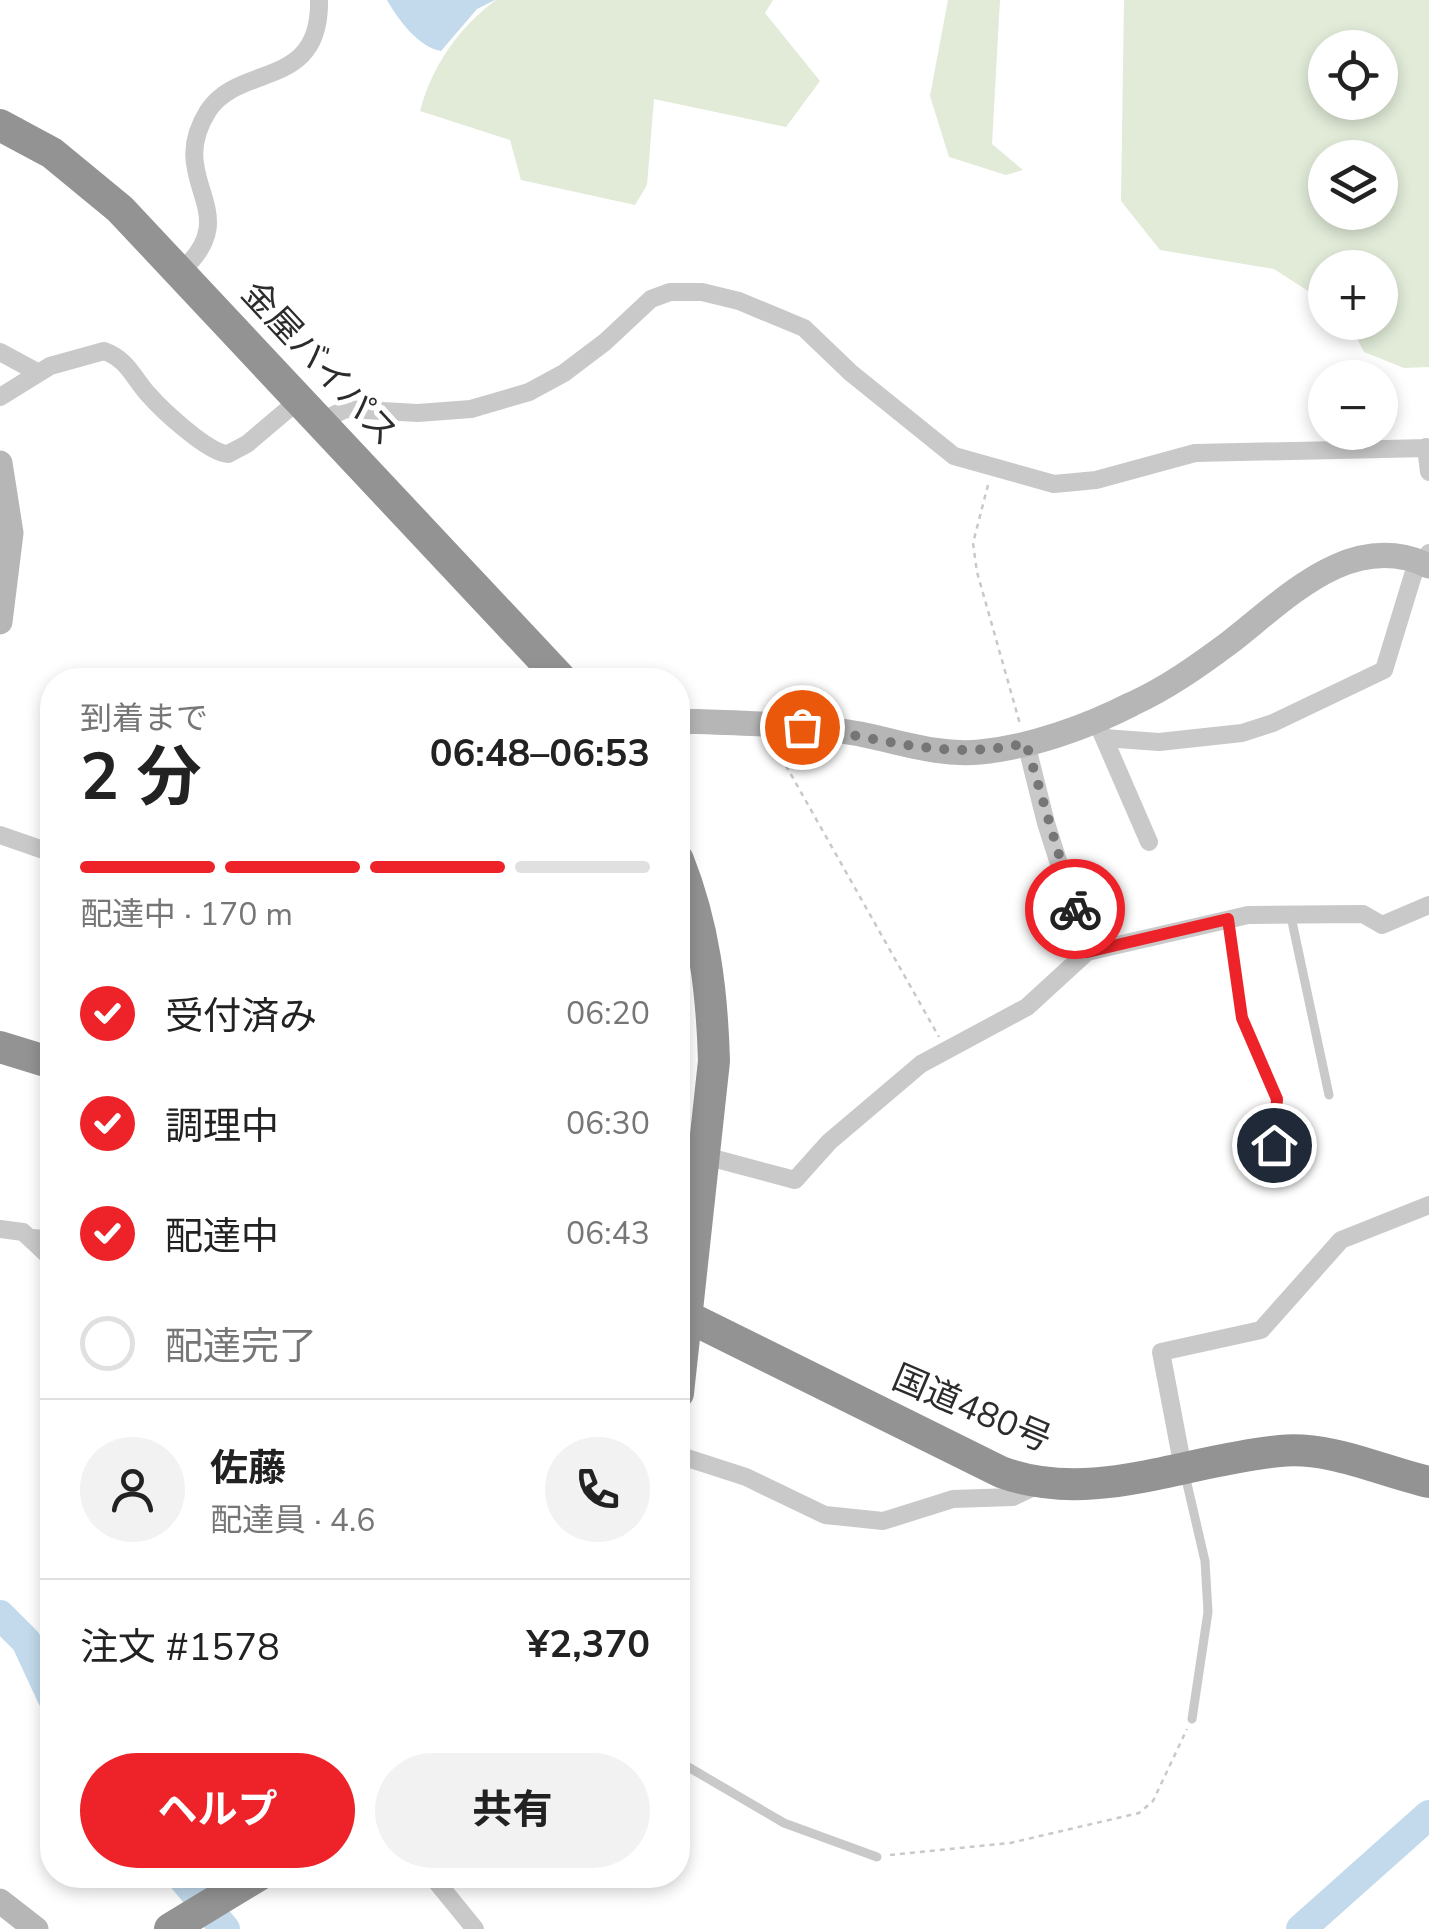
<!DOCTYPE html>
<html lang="ja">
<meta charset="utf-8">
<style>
body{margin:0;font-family:"Nunito Sans","Noto Sans JP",sans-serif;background:#f2f2f2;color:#222;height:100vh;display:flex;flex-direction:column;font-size:38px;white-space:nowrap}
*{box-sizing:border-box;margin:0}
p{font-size:32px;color:#767676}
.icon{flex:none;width:55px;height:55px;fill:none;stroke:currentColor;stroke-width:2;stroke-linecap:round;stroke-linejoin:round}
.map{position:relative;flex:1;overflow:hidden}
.drawer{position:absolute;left:40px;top:668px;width:650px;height:1220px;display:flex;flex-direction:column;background:#fff;border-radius:40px;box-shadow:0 5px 15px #0003}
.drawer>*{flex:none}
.fabs{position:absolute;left:1308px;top:30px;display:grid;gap:20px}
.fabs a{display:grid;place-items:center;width:90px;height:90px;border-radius:50%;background:#fff;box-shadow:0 5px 15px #0003;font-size:50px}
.pin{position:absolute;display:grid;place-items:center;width:85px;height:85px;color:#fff;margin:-42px;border:5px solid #fff;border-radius:50%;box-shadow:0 2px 10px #0007}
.courier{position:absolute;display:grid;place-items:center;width:100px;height:100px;margin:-50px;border:8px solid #ed2329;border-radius:50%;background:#fff;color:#222;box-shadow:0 2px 12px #0007}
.overview em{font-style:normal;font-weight:700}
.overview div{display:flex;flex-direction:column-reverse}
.overview{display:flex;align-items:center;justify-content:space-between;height:170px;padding:0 40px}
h1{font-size:65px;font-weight:700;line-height:75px}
.bar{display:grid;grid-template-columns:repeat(4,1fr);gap:15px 10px;align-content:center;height:120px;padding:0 40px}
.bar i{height:12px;border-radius:8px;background:#e0e0e0}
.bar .selected{background:#ed2329}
.bar p{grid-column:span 4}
.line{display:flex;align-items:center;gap:25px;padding:0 40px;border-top:2px solid #e0e0e0}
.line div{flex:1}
.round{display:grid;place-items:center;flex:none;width:105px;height:105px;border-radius:52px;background:#f2f2f2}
ol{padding:0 40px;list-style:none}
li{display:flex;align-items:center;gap:30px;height:110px}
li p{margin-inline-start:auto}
li .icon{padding:10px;border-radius:50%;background:#ed2329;color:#fff;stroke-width:4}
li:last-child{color:#767676}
li i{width:55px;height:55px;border:5px solid #e0e0e0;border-radius:50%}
.action{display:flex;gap:20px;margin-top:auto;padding:20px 40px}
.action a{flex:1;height:115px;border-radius:60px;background:#ed2329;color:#fff;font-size:40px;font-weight:700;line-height:115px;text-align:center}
.action a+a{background:#f2f2f2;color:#222}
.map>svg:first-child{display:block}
</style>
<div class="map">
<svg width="1429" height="1929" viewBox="0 0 1429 1929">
<rect width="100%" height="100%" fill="#fff"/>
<path fill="#e1ebd8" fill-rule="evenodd" d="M496,0H773L765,13L820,81L786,127L654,99L647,185L635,205L521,180L510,140L420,111C432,66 459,27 496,0Z
M948,0H1000L992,144L1023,170L1006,175L949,157L930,96Z
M1124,0H1429V367L1404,368L1364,352L1349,323L1380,322V268H1325V302L1274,269L1160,250L1121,201ZM1325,48H1380V102H1325ZM1325,158H1380V212H1325Z"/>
<path fill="#c2daec" d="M387,0H495L477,9L441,51C418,47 398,19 387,0Z"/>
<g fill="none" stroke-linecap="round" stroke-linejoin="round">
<path stroke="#c2daec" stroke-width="30" d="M0,1615L26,1641L52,1697
M180,1875L225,1929
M1301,1929L1429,1815"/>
<path stroke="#c9c9c9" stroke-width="2.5" stroke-dasharray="5 5" stroke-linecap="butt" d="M988,485L973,543L977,572L1020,724
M776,748L939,1037
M890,1855L1010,1843L1139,1813L1153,1801L1187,1729"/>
<path stroke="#c9c9c9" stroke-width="9" d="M1290,912L1329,1095
M1228,919L1242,1018L1277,1099L1274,1145
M26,1233L52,1235
M1185,1475L1205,1561L1208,1612L1192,1719
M678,1761L784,1823L877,1857"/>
<path stroke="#c9c9c9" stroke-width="18" d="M180,272C249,211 163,182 208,111C240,62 321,91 319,0
M0,352L37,372
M0,397L50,366L104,351C127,359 133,377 148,394C162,410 208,453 228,454L247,444L300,399
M321,421L346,409L418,413L471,409L529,392L564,373L605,342L651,299L670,292H702L739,301L804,328L851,373L954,456L1054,484L1096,480L1195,453L1429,448
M1426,447L1429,472
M1100,729L1149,842
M1104,738L1159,742L1242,733L1273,723L1384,670L1413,575L1429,553
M1026,743L1046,823L1087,952
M0,835L52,853
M705,1156L795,1180L829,1142L921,1064L1027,1007L1087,952L1248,915L1363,914L1382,925L1429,905
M0,1229L23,1232L52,1259
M678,1455L746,1477L825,1515L883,1521L953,1499L1013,1497L1038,1485
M1183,1468L1161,1352L1261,1330L1341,1240L1429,1205
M431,1875L475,1929"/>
<path stroke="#b6b6b6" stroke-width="25" d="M0,463L11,533L0,622
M678,721C738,723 800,724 860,734C900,742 938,756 980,752C1031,747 1087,727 1132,704C1167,688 1198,666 1229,643C1285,600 1351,528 1429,566
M0,1901L36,1929"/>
<path stroke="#939393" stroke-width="32" d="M0,125L52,153L120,209L562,680
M678,860C704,925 712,991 714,1061L678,1393
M0,1047L52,1063
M678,1312L1001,1472C1093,1506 1187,1459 1280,1451C1331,1446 1381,1471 1429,1482
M170,1929L259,1875"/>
</g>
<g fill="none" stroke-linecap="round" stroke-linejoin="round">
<path stroke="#767676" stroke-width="10" stroke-dasharray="0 18" d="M802,727C881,737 945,762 1026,743L1075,909"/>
<path stroke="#ed2329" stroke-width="12" d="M1075,909L1087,952L1228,919L1242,1018L1277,1099L1274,1145"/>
</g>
<g text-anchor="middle" stroke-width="10" stroke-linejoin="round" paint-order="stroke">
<g font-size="35" fill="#2c2c2c" stroke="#fff">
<text transform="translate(320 363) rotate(47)" y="12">金屋バイパス</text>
<text transform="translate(972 1408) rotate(23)" y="12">国道480号</text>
</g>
</g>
</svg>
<div class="fabs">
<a><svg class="icon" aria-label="locate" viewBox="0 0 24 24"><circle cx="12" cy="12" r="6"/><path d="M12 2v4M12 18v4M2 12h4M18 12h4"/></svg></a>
<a><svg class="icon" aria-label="layers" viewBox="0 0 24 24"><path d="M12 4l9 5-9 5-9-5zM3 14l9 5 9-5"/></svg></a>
<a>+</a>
<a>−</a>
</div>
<div class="pin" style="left:802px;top:727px;background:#ea580c"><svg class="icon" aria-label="bag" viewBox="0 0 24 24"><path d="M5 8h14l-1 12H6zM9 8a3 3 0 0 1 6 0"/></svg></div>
<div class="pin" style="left:1274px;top:1145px;background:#1f2937"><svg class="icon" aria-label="home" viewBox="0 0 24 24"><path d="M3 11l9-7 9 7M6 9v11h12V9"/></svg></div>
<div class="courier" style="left:1075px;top:909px"><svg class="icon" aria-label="bike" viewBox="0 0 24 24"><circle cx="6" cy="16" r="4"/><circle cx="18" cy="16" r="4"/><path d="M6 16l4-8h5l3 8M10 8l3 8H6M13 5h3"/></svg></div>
<section class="drawer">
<div class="overview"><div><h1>2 分</h1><p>到着まで</p></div><em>06:48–06:53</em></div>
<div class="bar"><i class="selected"></i><i class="selected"></i><i class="selected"></i><i></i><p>配達中 · 170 m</p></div>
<ol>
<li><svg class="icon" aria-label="check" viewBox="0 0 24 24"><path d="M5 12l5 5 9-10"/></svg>受付済み<p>06:20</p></li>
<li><svg class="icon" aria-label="check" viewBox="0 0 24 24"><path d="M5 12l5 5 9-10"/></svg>調理中<p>06:30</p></li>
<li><svg class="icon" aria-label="check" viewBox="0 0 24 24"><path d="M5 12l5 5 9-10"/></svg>配達中<p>06:43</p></li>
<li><i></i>配達完了</li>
</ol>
<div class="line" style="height:180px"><a class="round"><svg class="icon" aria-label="person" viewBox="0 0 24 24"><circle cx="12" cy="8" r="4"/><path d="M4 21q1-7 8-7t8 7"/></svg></a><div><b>佐藤</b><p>配達員 · 4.6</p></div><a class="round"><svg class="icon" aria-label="phone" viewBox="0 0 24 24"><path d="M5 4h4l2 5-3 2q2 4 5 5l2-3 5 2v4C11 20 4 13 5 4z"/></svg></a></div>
<div class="line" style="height:130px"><div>注文 #1578</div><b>¥2,370</b></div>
<div class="action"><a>ヘルプ</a><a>共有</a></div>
</section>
</div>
